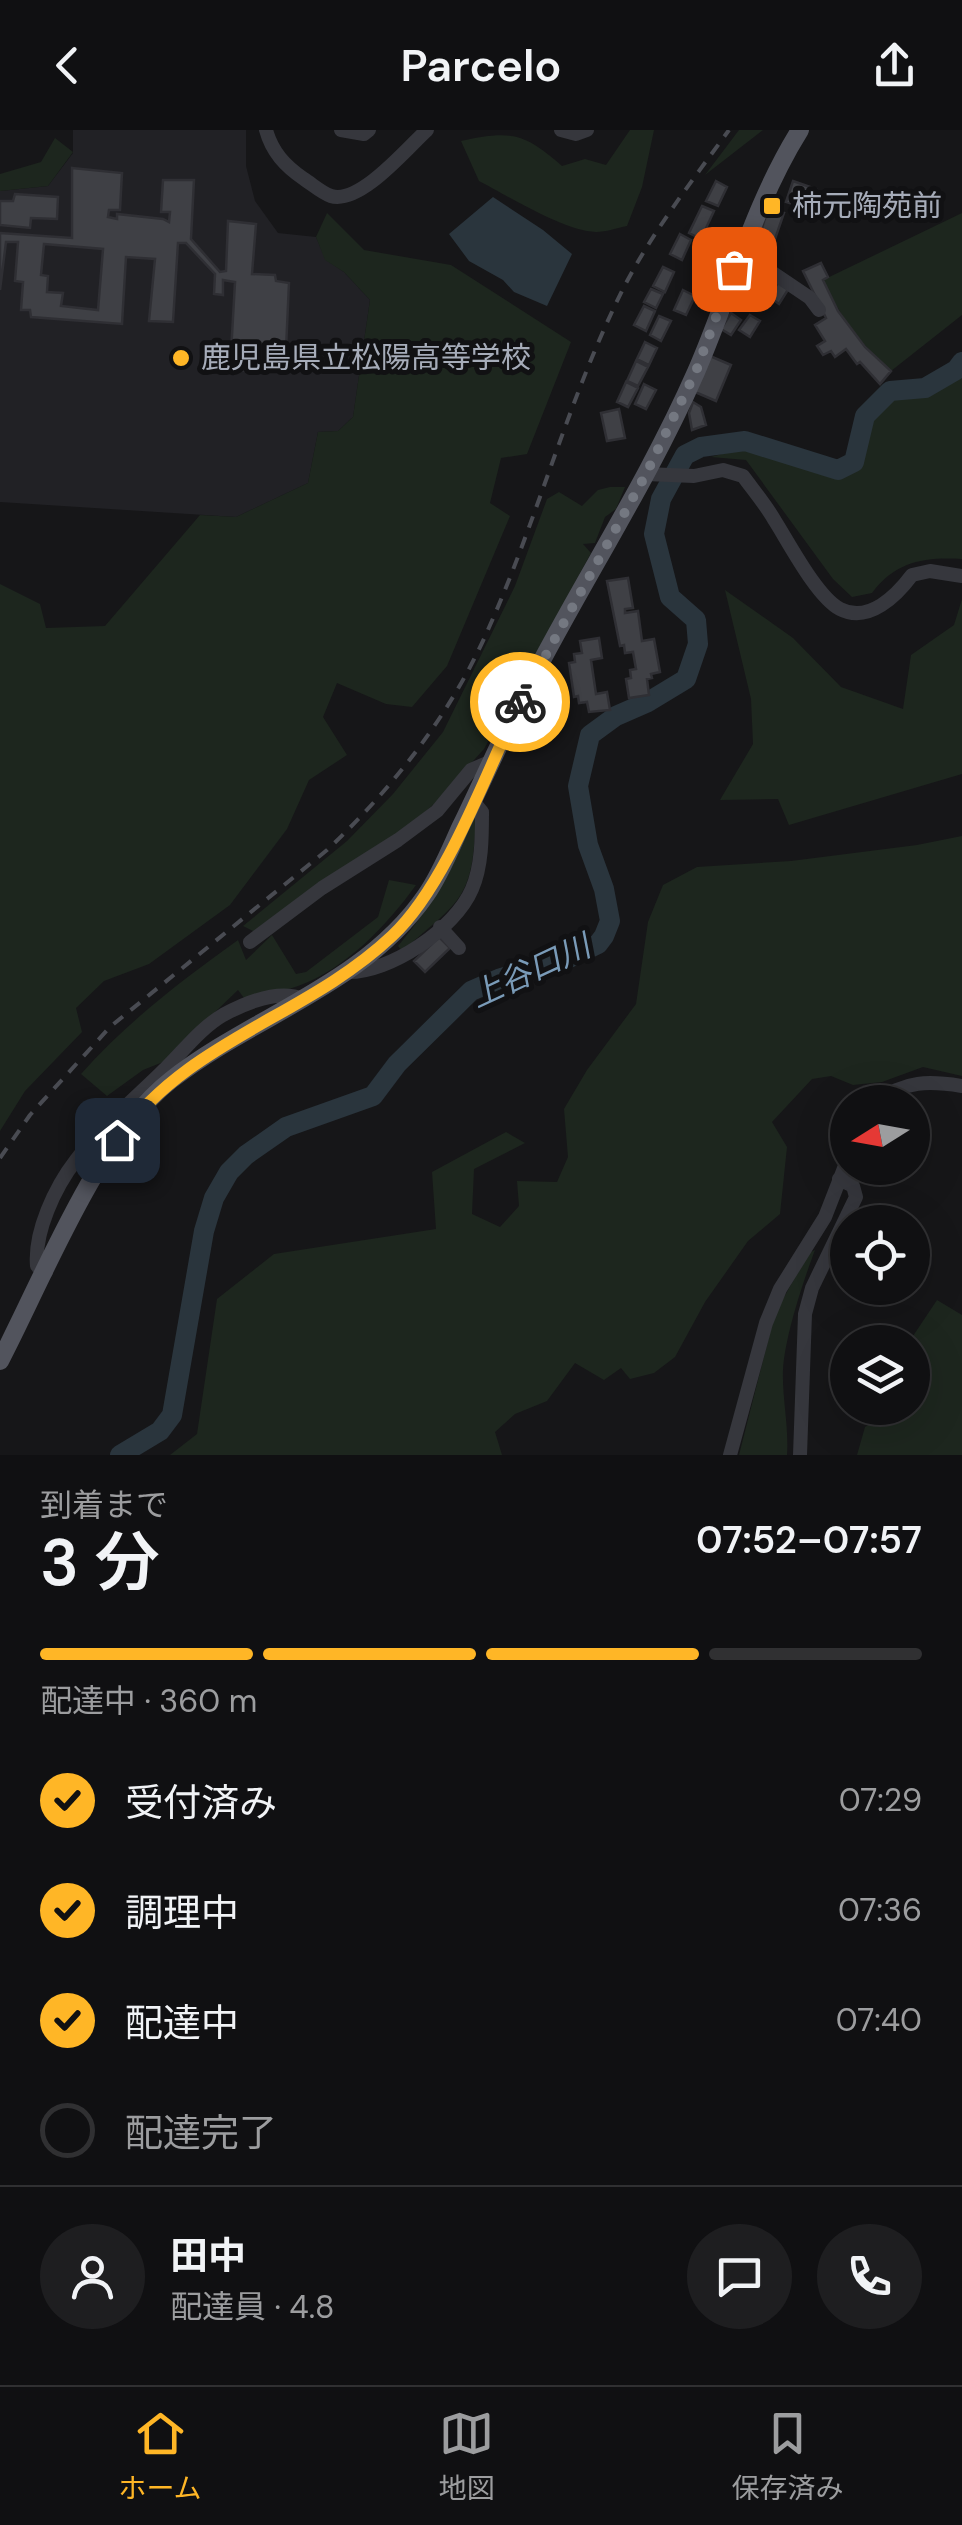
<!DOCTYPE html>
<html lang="ja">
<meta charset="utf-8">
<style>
body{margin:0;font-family:"DM Sans","Noto Sans JP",sans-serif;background:#1e1e20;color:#f1f3f6;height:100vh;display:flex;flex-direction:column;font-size:38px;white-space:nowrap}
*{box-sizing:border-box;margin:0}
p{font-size:32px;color:#9c9d9f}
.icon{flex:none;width:55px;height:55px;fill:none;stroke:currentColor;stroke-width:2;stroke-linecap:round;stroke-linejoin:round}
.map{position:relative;height:1325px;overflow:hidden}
.side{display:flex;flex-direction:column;background:#101012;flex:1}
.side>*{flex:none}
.needle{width:65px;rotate:259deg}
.fabs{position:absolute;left:830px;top:955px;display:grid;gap:20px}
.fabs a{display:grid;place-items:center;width:100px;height:100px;border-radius:50%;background:#101012;box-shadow:0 10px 40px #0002,0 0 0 2px #303032;font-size:50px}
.pin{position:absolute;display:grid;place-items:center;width:85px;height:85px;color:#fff;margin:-42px;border-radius:20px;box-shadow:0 5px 15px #0006}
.courier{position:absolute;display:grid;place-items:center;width:100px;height:100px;margin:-50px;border:8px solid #ffb626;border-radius:50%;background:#fff;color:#222;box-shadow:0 2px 12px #0007}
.headline em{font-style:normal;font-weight:600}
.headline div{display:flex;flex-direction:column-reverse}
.headline{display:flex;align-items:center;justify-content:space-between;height:170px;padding:0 40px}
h1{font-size:65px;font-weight:600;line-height:75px}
.bar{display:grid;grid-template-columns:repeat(4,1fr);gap:15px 10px;align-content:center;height:120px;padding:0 40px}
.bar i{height:12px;border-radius:8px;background:#303032}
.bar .on{background:#ffb626}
.bar p{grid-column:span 4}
.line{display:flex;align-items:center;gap:25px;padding:0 40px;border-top:2px solid #303032}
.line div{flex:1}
.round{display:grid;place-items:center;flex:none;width:105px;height:105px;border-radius:52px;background:#1e1e20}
ol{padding:0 40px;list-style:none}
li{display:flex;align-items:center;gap:30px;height:110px}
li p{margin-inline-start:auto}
li .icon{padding:10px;border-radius:50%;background:#ffb626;color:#111;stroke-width:4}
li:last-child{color:#9c9d9f}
li i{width:55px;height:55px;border:5px solid #303032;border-radius:50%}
header{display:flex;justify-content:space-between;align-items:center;height:130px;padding:0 40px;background:#101012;font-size:45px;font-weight:600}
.dock{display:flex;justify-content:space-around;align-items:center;height:140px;border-top:2px solid #303032;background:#101012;font-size:28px;color:#9c9d9f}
.dock a{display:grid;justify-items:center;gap:5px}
.dock .on{color:#ffb626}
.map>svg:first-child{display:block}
</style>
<header><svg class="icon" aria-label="back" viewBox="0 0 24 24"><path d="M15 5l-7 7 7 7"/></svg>Parcelo<svg class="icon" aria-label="share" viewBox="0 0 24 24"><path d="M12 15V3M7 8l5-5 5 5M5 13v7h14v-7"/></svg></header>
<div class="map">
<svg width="962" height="1325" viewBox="0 0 962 1325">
<rect width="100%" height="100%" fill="#161618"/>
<path fill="#212125" d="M73,0H246V36L255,71L278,103L316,107L326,130L344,142L370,170L353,287L338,301L318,302L308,353L236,387L0,372V61L48,56L73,23Z"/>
<path fill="#1d261e" d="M630,0H654L642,57L627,96C617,98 606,102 596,102C564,101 508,66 479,51L461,11C511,0 524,3 562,36L585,29L606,35Z
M739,0H763L705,45Z
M55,8L73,22L48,56L0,61V44L41,32Z
M327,83L364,120L451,135L571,212L527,324L501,328L490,373L510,386L447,536L412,577L386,574L337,553L323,587L347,625L309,650L287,699L230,775L149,834L104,851L76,878L82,902L25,961L0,1001V454L40,474L46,498L105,496L200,385L236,387L308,353L318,302L338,301L353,287L370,170L344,142L325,130L316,107Z
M962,83V185L891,241C861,214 840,187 823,150Z
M962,245V429C925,427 896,431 872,463L852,467L833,449L746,330L711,327L743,318L840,348L857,337L869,289L890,270L927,264Z
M610,357H625L616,379L605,387L595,413L583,414L591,423L484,619L434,674L417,689L255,802L243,796L347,711L393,664L443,602L515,456L547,369L559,362L582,376L598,360Z
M725,460L793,508L841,557L903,579L911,525L954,495L962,469V644L789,695L778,669L720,670L753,614L751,569Z
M476,684C473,768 464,768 402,821L398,816C433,775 454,733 476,684Z
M962,706V946L923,937L882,952L853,955L831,946L812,949L772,992L787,1017L780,1084L748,1111L705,1172L675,1227L654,1243L630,1249L621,1238L604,1250L575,1233L547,1271L515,1284L495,1302L502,1325H170L197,1304L217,1169L274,1124L436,1099L432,1042L506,1002L525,1013L474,1039L472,1084L500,1097L519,1076L517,1051L557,1052L568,1027L564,979L587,940L636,874L648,792L663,755L697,737L791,731L917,715Z
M389,750L416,755C387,795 346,839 298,856C281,862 261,864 244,868L238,860L163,932L143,940L107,966L81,944C128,891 181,851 238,810L246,830L272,805L296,844L306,842L378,787Z
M815,1120C803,1152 785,1206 783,1240C782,1268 789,1296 787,1325H739L775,1183L809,1123Z
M937,1170L962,1185V1325H857L865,1297L889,1282L890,1278H912V1212H909Z"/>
<path fill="#2a353d" d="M493,67L543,100L572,124L547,176L514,162L503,150L469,131L449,104Z"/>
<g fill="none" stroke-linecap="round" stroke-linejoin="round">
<path stroke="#2a353d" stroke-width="20" d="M120,1325L160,1301L172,1285L204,1101L214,1068L229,1042L246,1025L286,997L373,966L397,934L471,861L501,848L569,828L598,814L604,806L610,791L604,759L588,715L578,656L590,605L616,586L648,572L686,549L698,514L696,490L670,467L654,404L661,369L685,325L701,317L745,311L838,340L854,332L865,286L890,261L925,258L956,240L962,232"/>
</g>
<path fill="#3f4045" stroke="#2f2f34" stroke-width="2.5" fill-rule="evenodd" d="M72,38L122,43L120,80H109L108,87L117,89V84L163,89L169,92L170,82H161L163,50H194L191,109L220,142L226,141L228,91L256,94L252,144L275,145L276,151L289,153L285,242L230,240L235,152L223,150V165L214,164L215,144L186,113H178L173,192L149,191L155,129L126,127L122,194L31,187L30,180H21L23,152L15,151L18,112H6L0,160V103L72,108ZM44,114L103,119L98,180L61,176L63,163L47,162L48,146L41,145Z
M716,51L727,57L718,76L706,71Z
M793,51L816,59L809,79L786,72Z
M15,64L58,67L57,89L31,88L30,98L0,95V71H13Z
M702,76L714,81L701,109L689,103Z
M768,79L784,83L774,112L759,107Z
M680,104L691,110L682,130L670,124Z
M821,133L828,147L823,150L838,181L865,217L891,241L880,254L860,232L857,234L846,219L835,227L831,221L823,225L817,216L825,211L815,195L826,188L803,141Z
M663,137L674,142L665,162L653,156Z
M753,145L770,155L758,175L741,164Z
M779,151L789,158L779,174L769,167Z
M651,159L663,164L656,178L644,172Z
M683,160L695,166L686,185L674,180Z
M644,176L655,181L646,201L634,195Z
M731,183L741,190L731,205L721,199Z
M750,185L760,191L750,207L739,200Z
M659,186L671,191L661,211L650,205Z
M645,212L657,218L649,235L637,229Z
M710,226L731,235L716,271L695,262Z
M636,231L648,237L638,256L627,251Z
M626,252L638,258L628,277L617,272Z
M644,254L656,260L646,279L635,274Z
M693,272L701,277L706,295L692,300L689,283Z
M619,279L625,308L607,311L601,283Z
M628,448L633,478L625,479V483L638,481L642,511L654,509L660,542L651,544L652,548L647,549L649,565L629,568L626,549L631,548L630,540L636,539L633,522L625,523L624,515L620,516L607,451Z
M599,508L602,528L591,530L596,564L607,562L610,580L589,582L587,572L579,573L578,566L574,567L569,533L575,532L574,524L582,523L580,511Z
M439,807L450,818L425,842L414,831Z"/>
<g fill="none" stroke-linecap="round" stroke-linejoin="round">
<path stroke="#36373d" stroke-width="14" d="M266,0C272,22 285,36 304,49C312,54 322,63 331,66C360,75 407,18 427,0
M341,0L364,4L369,0
M561,0L576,4L587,0
M734,139L773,143L810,168L819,180
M646,344L694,346L723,340L743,346C754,361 766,375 775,391C789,413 817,467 840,479C869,494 897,465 912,445L930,441L962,446
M440,797L459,818
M250,812L322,758L398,710L437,681L471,640L492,631
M347,842C390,843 455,799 472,759C482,736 482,707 482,682L473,671
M878,972C904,950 930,951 962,956
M46,1142L37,1136C34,1102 55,1057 76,1030C102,996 137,967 167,937C185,919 201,898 223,885C245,873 279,859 303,869
M730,1325L766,1193L780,1159L825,1087L848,1028
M800,1325L805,1184L812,1158L856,1067L853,1056L839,1049"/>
<path stroke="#52545d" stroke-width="18" d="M0,1231C44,1147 97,1008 171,950C254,885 364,855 426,765C440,745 450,720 460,698C483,651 504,602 529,555C583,450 648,351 696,242C731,162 753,75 800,0"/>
<path stroke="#494b52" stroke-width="4" stroke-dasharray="12 10" stroke-linecap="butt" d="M0,1028L30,985L110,897L327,720C392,659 451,584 487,502C538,389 568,268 624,157C653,101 692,51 729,0"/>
</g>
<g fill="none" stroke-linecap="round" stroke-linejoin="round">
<path stroke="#747881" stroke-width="10" stroke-dasharray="0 18" d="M520,572L646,344L696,241L734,139"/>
<path stroke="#ffb626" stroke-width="12" d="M117,1010C190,908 305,888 392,806C446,756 487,641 520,572"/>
</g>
<g fill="#ffb626" stroke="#111113" stroke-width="4">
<rect x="762" y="66" width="20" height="20" rx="5"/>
<circle cx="181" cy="228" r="10"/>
</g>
<g text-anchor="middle" stroke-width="10" stroke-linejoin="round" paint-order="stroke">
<g font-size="30" fill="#a6acb9" stroke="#111113" text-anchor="start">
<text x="792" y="86">柿元陶苑前</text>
<text x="201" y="238">鹿児島県立松陽高等学校</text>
</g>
<g font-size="32" font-style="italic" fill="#7a9bb8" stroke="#111113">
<text transform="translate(530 841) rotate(-25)" y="11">上谷口川</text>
</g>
</g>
</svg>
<div class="fabs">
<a><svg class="needle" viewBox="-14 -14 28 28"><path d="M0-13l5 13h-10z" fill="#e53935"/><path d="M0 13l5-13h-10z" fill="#9c9d9f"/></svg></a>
<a><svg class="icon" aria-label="locate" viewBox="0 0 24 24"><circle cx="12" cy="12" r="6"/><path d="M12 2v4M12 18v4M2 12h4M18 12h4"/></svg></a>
<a><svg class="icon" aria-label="layers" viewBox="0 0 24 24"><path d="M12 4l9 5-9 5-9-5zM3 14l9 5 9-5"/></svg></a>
</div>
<div class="pin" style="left:734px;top:139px;background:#ea580c"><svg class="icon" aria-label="bag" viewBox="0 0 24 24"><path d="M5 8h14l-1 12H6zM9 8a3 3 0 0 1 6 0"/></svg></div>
<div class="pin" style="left:117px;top:1010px;background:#1f2937"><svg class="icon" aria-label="home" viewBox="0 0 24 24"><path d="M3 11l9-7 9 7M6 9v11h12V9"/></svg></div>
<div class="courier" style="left:520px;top:572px"><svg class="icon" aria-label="bike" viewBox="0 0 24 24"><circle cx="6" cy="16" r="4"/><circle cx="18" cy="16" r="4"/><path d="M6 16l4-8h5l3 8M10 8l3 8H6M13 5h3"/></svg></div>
</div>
<section class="side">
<div class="headline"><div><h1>3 分</h1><p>到着まで</p></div><em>07:52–07:57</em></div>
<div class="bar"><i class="on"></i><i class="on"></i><i class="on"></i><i></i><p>配達中 · 360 m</p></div>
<ol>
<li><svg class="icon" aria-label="check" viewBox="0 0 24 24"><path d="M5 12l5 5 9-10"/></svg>受付済み<p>07:29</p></li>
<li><svg class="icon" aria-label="check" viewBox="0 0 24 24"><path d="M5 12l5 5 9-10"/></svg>調理中<p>07:36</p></li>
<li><svg class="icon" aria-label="check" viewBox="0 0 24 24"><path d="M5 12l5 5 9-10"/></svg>配達中<p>07:40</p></li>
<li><i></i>配達完了</li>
</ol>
<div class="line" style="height:180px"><a class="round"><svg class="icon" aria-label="person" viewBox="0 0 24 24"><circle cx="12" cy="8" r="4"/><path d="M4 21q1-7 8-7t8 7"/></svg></a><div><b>田中</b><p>配達員 · 4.8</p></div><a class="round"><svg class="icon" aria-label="chat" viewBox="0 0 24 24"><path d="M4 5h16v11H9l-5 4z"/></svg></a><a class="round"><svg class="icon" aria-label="phone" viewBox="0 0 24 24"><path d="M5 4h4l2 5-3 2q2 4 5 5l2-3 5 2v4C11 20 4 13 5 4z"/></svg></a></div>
</section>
<nav class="dock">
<a class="on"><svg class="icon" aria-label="home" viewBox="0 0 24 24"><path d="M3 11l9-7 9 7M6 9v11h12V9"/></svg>ホーム</a>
<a><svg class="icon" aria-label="map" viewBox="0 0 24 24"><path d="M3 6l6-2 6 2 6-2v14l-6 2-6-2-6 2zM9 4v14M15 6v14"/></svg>地図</a>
<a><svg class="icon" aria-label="saved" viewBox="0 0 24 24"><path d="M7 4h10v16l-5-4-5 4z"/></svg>保存済み</a>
</nav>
